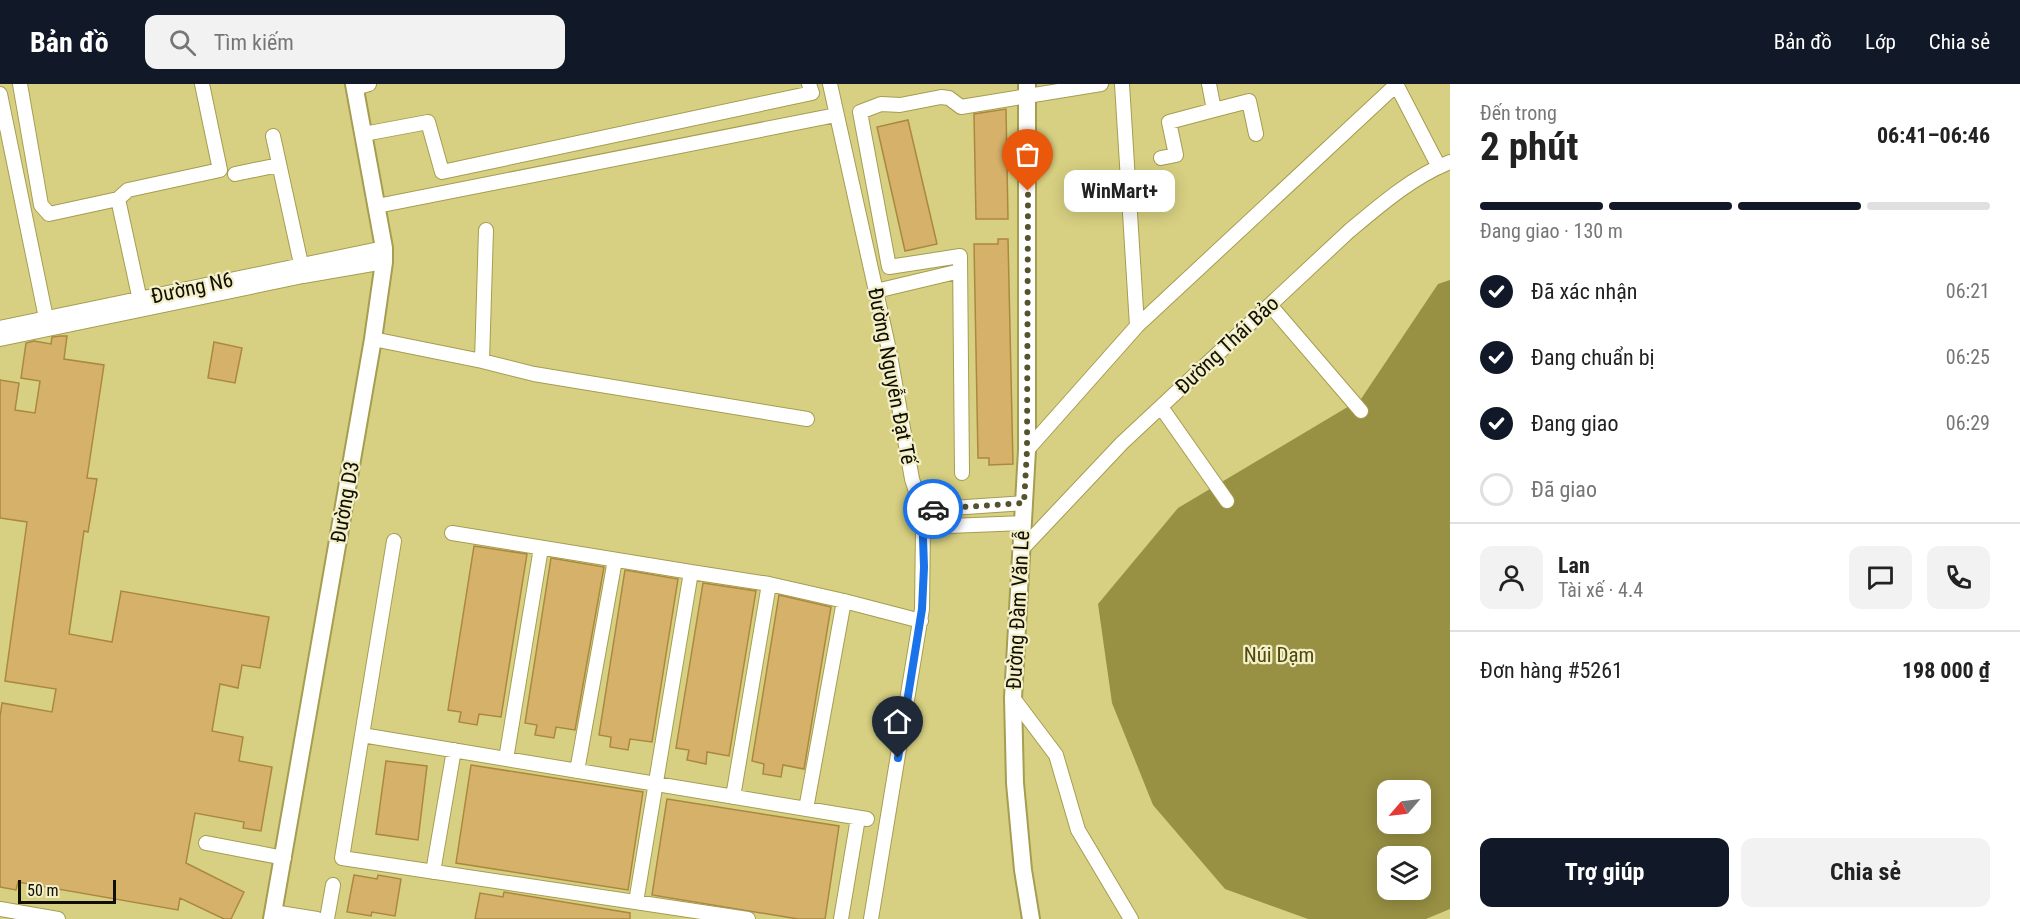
<!DOCTYPE html>
<html lang="vi">
<meta charset="utf-8">
<style>
body{margin:0;font-family:"Roboto Condensed",sans-serif;background:#f2f2f2;color:#222;height:100vh;display:flex;flex-direction:column;font-size:22px;white-space:nowrap}
*{box-sizing:border-box;margin:0}
p{font-size:20px;color:#767676}
.icon{flex:none;width:33px;height:33px;fill:none;stroke:currentColor;stroke-width:2;stroke-linecap:round;stroke-linejoin:round}
.map{position:relative;flex:1;overflow:hidden}
.side{display:flex;flex-direction:column;background:#fff;width:570px}
.side>*{flex:none}
.needle{width:39px;rotate:242deg}
.controls{position:absolute;left:1377px;top:696px;display:grid;gap:12px}
.controls a{display:grid;place-items:center;width:54px;height:54px;border-radius:12px;background:#fff;box-shadow:0 3px 15px #0003;font-size:30px}
.scale{position:absolute;left:18px;bottom:15px;width:98px;box-sizing:border-box;padding-left:6px;border:3px solid #110e00;border-top:0;font-size:16px;line-height:21px;white-space:nowrap;color:#110e00;-webkit-text-stroke:4px #f2efc9;paint-order:stroke}
.pin{position:absolute;display:grid;place-items:center;width:51px;height:51px;color:#fff;margin:-62px -26px;border-radius:50% 50% 50% 0;rotate:-45deg;box-shadow:0 0 6px #0007}
.pin .icon{rotate:45deg}
.courier{position:absolute;display:grid;place-items:center;width:60px;height:60px;margin:-30px;border:4px solid #1a73e8;border-radius:50%;background:#fff;color:#222;box-shadow:0 2px 8px #0007}
.bubble{position:absolute;height:42px;border-radius:12px;background:#fff;box-shadow:0 3px 15px #0003;font-size:20px;font-weight:700;line-height:42px;text-align:center}
.headline em{font-style:normal;font-weight:700}
.headline div{display:flex;flex-direction:column-reverse}
.headline{display:flex;align-items:center;justify-content:space-between;height:102px;padding:0 30px}
h1{font-size:39px;font-weight:700;line-height:45px}
.bar{display:grid;grid-template-columns:repeat(4,1fr);gap:9px 6px;align-content:center;height:72px;padding:0 30px}
.bar i{height:8px;border-radius:4px;background:#e0e0e0}
.bar .on{background:#111827}
.bar p{grid-column:span 4}
.line{display:flex;align-items:center;gap:15px;padding:0 30px;border-top:2px solid #e0e0e0}
.line div{flex:1}
.round{display:grid;place-items:center;flex:none;width:63px;height:63px;border-radius:12px;background:#f2f2f2}
ol{padding:0 30px;list-style:none}
li{display:flex;align-items:center;gap:18px;height:66px}
li p{margin-inline-start:auto}
li .icon{padding:6px;border-radius:50%;background:#111827;color:#fff;stroke-width:4}
li:last-child{color:#767676}
li i{width:33px;height:33px;border:3px solid #e0e0e0;border-radius:50%}
.primary-button{display:flex;gap:12px;margin-top:auto;padding:12px 30px}
.primary-button a{flex:1;height:69px;border-radius:12px;background:#111827;color:#fff;font-size:24px;font-weight:700;line-height:69px;text-align:center}
.primary-button a+a{background:#f2f2f2;color:#222}
header{display:flex;align-items:center;gap:36px;box-sizing:border-box;height:84px;padding:0 30px;background:#111827;color:#fff}
header strong{font-size:28px}
nav{display:flex;gap:33px;margin-inline-start:auto;font-size:21px}
.search{width:420px;height:54px;background:#f2f2f2;display:flex;align-items:center;gap:15px;box-sizing:border-box;padding:0 21px;border-radius:12px;color:#767676;font-size:22px}
main{display:flex;flex:1;min-height:0}
.map>svg:first-child{display:block}
</style>
<header>
<strong>Bản đồ</strong>
<div class="search"><svg class="icon" aria-label="search" viewBox="0 0 24 24"><circle cx="10" cy="10" r="6"/><path d="M15 15l6 6"/></svg>Tìm kiếm</div>
<nav><a>Bản đồ</a><a>Lớp</a><a>Chia sẻ</a></nav>
</header>
<main>
<div class="map">
<svg width="1450" height="835" viewBox="0 0 1450 835">
<rect width="100%" height="100%" fill="#d7d082"/>
<path fill="#989043" fill-rule="evenodd" d="M1450,196V825L1426,835H1308L1225,805L1153,721L1112,619L1098,520L1178,424L1361,315L1438,200ZM1388,706H1420V740H1388ZM1388,772H1420V806H1388Z"/>
<path fill="#d5b16a" stroke="#ab8840" stroke-width="1.5" d="M1006,25L1008,135H976L974,30Z
M908,36L937,160L905,167L877,43Z
M998,155H1008L1013,380L989,381V374H978L974,160H998Z
M61,252H67L64,275L104,281L87,394L97,395L88,448L84,447L69,550L112,558L121,507L269,533L260,584L242,581L238,604L220,600L212,647L243,653L239,677L272,683L261,747L243,744L244,738L195,729L186,779L244,808L231,835H224L180,814L178,826L18,798L16,806L0,803V633L2,619L52,628L56,605L5,597L27,438L0,434V296L19,299L15,326L35,329L40,297L21,294L26,259L34,257L51,260L52,253Z
M214,258L242,264L235,299L208,294Z
M474,462L527,470L501,633L479,630L477,641L459,638L461,628L448,626Z
M551,474L604,483L575,646L556,643L554,654L535,651L537,641L525,639Z
M625,486L678,495L652,658L630,655L628,666L610,663L611,653L599,651Z
M703,499L756,507L729,672L707,668L706,680L687,676L689,666L676,664Z
M779,511L831,523L804,685L783,681L781,693L763,690L764,680L752,677Z
M386,677L427,682L418,756L376,750Z
M471,681L643,708L628,806L456,779Z
M667,715L839,742L825,835H798L652,811Z
M354,791L377,795L378,791L401,795L395,832L372,828L371,832L347,828Z
M504,808L630,829V835H475L480,809L503,813Z"/>
<g fill="none" stroke-linecap="round" stroke-linejoin="round">
<g stroke="#a59d50" stroke-width="16">
<path id="minor" d="M20,0L41,121L49,130L118,115L128,106L220,86L202,0
M830,0L889,266L912,395L922,426L923,443L922,525L871,835
M1122,0L1137,242
M1209,0L1214,26L1249,17L1256,50
M1396,0L1439,83
M355,4L369,0
M0,10L46,234
M364,50L428,38L442,88L812,9L809,0
M273,52L303,189
M1161,74L1176,71L1169,38L1214,26
M235,90L279,81
M118,115L141,221
M377,122L836,31
M876,207L960,187
M1270,221L1361,327
M0,244L384,164
M0,255L303,192L384,178
M373,255L482,277L534,290L807,335
M482,277L486,146
M1161,323L1227,417
M1027,366L1137,242L1396,1
M962,389L960,172L889,183L860,28L881,20L900,21L941,13L949,14L961,23L1101,0
M922,426L1024,419
M923,443L1023,439
M452,449L691,488
M394,457L362,651L867,735
M1022,465L1122,359L1348,148C1379,122 1412,93 1450,78
M1013,614L1056,671L1078,746L1131,835
M362,651L342,774L748,835
M506,675L541,464
M577,687L615,476
M733,713L769,500
M806,725L844,517
M206,759L284,774
M433,788L454,666
M636,818L691,488L769,500L844,517L921,537
M0,825L58,835
M273,828L317,835
M327,835L333,801
M841,835L858,734"/>
</g>
<g stroke="#a59d50" stroke-width="20">
<path id="major" d="M1027,0V366L1013,614L1015,699L1023,786L1031,835
M272,835L373,255L384,178V164L354,0"/>
</g>
<use href="#minor" stroke="#fff" stroke-width="14"/>
<use href="#major" stroke="#fff" stroke-width="16"/>
</g>
<g fill="none" stroke-linecap="round" stroke-linejoin="round">
<path stroke="#56522e" stroke-width="6" stroke-dasharray="0 10.8" d="M933,425L1024,419L1027,366L1028,107"/>
<path stroke="#1a73e8" stroke-width="8" d="M898,674L922,525L924,483L922,426L933,425"/>
</g>
<g text-anchor="middle" stroke-width="4.5" stroke-linejoin="round" paint-order="stroke">
<g font-size="21" fill="#110e00" stroke="#f2efc9">
<text transform="translate(192 204) rotate(-12)" y="7">Đường N6</text>
<text transform="translate(1227 261) rotate(-43)" y="7">Đường Thái Bảo</text>
<text transform="translate(892 292) rotate(79)" y="7">Đường Nguyễn Đạt Tế</text>
<text transform="translate(345 418) rotate(-80)" y="7">Đường D3</text>
<text transform="translate(1018 526) rotate(-87)" y="7">Đường Đàm Văn Lễ</text>
</g>
<g font-size="21" fill="#4e480b" stroke="#f2efc9">
<text x="1279" y="578">Núi Dạm</text>
</g>
</g>
</svg>
<div class="controls">
<a><svg class="needle" viewBox="-14 -14 28 28"><path d="M0-13l5 13h-10z" fill="#e53935"/><path d="M0 13l5-13h-10z" fill="#767676"/></svg></a>
<a><svg class="icon" aria-label="layers" viewBox="0 0 24 24"><path d="M12 4l9 5-9 5-9-5zM3 14l9 5 9-5"/></svg></a>
</div>
<div class="scale">50 m</div>
<div class="pin" style="left:1028px;top:107px;background:#ea580c"><svg class="icon" aria-label="bag" viewBox="0 0 24 24"><path d="M5 8h14l-1 12H6zM9 8a3 3 0 0 1 6 0"/></svg></div>
<div class="pin" style="left:898px;top:674px;background:#1f2937"><svg class="icon" aria-label="home" viewBox="0 0 24 24"><path d="M3 11l9-7 9 7M6 9v11h12V9"/></svg></div>
<div class="courier" style="left:933px;top:425px"><svg class="icon" aria-label="car" viewBox="0 0 24 24"><path d="M5 17H2v-5l4-1 3-4h7l3 4 3 1v5h-3M9 17h6M6 11h13"/><circle cx="7" cy="17" r="2"/><circle cx="17" cy="17" r="2"/></svg></div>
<div class="bubble" style="left:1064px;top:86px;width:111px">WinMart+</div>
</div>
<section class="side">
<div class="headline"><div><h1>2 phút</h1><p>Đến trong</p></div><em>06:41–06:46</em></div>
<div class="bar"><i class="on"></i><i class="on"></i><i class="on"></i><i></i><p>Đang giao · 130 m</p></div>
<ol>
<li><svg class="icon" aria-label="check" viewBox="0 0 24 24"><path d="M5 12l5 5 9-10"/></svg>Đã xác nhận<p>06:21</p></li>
<li><svg class="icon" aria-label="check" viewBox="0 0 24 24"><path d="M5 12l5 5 9-10"/></svg>Đang chuẩn bị<p>06:25</p></li>
<li><svg class="icon" aria-label="check" viewBox="0 0 24 24"><path d="M5 12l5 5 9-10"/></svg>Đang giao<p>06:29</p></li>
<li><i></i>Đã giao</li>
</ol>
<div class="line" style="height:108px"><a class="round"><svg class="icon" aria-label="person" viewBox="0 0 24 24"><circle cx="12" cy="8" r="4"/><path d="M4 21q1-7 8-7t8 7"/></svg></a><div><b>Lan</b><p>Tài xế · 4.4</p></div><a class="round"><svg class="icon" aria-label="chat" viewBox="0 0 24 24"><path d="M4 5h16v11H9l-5 4z"/></svg></a><a class="round"><svg class="icon" aria-label="phone" viewBox="0 0 24 24"><path d="M5 4h4l2 5-3 2q2 4 5 5l2-3 5 2v4C11 20 4 13 5 4z"/></svg></a></div>
<div class="line" style="height:78px"><div>Đơn hàng #5261</div><b>198 000 ₫</b></div>
<div class="primary-button"><a>Trợ giúp</a><a>Chia sẻ</a></div>
</section>
</main>
